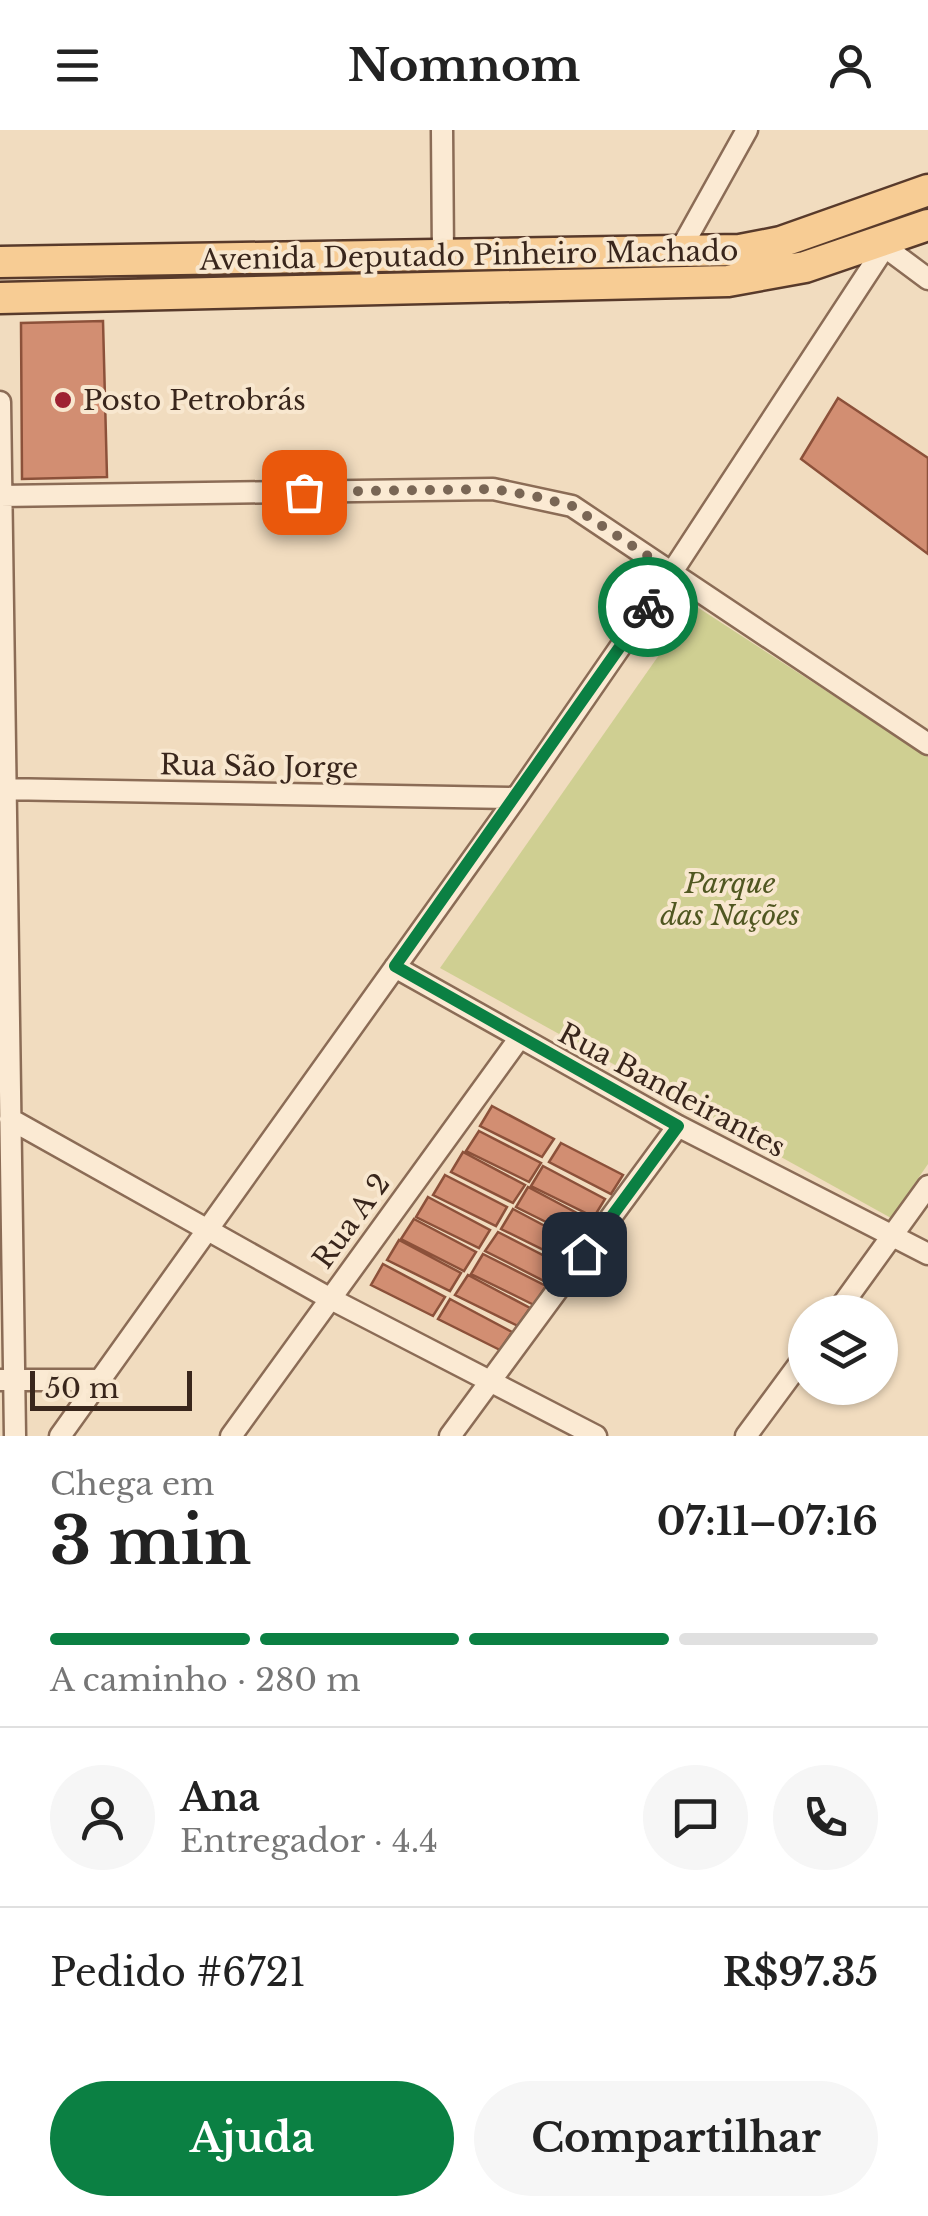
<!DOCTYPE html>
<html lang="pt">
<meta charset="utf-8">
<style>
body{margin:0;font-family:"Libre Baskerville",serif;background:#f6f6f6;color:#222;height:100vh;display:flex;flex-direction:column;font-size:38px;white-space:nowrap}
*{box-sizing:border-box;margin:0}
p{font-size:32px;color:#767676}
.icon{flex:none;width:55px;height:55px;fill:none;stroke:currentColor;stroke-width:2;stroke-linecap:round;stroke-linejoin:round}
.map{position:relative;height:1306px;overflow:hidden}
.sheet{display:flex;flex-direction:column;background:#fff;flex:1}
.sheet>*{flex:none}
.tools{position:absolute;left:788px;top:1165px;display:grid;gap:20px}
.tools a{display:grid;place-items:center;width:110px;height:110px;border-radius:50%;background:#fff;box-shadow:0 2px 8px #0004;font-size:50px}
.scale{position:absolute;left:30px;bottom:25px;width:162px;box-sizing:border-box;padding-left:10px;border:5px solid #39261c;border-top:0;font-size:28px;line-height:35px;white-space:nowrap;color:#39261c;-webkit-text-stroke:8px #f8e7cf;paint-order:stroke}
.pin{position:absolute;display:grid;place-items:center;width:85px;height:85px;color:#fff;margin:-42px;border-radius:20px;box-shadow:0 5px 15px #0006}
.courier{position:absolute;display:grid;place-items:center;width:100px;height:100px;margin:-50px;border:8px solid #0b8043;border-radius:50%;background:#fff;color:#222;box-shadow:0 2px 12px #0007}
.head em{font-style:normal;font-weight:800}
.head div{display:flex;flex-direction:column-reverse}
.head{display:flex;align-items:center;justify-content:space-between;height:170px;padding:0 50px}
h1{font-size:65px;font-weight:800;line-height:75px}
.bar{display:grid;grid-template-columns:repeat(4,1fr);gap:15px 10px;align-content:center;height:120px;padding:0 50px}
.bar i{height:12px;border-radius:8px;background:#e0e0e0}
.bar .on{background:#0b8043}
.bar p{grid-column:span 4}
.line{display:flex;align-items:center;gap:25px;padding:0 50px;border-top:2px solid #e0e0e0}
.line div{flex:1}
.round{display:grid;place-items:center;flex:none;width:105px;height:105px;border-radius:52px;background:#f6f6f6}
.primary-button{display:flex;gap:20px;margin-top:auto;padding:20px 50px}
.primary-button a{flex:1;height:115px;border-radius:60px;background:#0b8043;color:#fff;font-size:40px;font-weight:800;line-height:115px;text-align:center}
.primary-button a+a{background:#f6f6f6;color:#222}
header{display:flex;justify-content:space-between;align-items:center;height:130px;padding:0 50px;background:#fff;font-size:45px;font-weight:800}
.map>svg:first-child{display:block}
</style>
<header><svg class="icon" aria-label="menu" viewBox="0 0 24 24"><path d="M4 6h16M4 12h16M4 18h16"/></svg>Nomnom<svg class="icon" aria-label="person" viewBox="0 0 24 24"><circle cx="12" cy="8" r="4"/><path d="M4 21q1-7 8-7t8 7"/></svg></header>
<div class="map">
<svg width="928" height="1306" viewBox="0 0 928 1306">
<rect width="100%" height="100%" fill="#f1dcbf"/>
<path fill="#cfcf92" d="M694,475L928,627V1034L891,1088L440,838Z"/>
<path fill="#d28e72" stroke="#8c513a" stroke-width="2.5" d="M103,191L107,347L22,349L21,193Z
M838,268L928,328V424L801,329Z
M492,976L554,1009L542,1027L480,996Z
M479,1001L541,1033L529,1052L466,1021Z
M561,1013L623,1045L611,1064L549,1032Z
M463,1022L525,1055L513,1073L451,1042Z
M543,1036L605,1069L594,1087L531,1056Z
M445,1045L507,1077L496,1096L433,1065Z
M528,1057L590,1090L578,1108L516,1077Z
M428,1067L490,1100L479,1118L416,1087Z
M513,1079L575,1112L564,1130L501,1099Z
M414,1089L476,1122L464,1141L401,1109Z
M498,1102L560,1134L548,1153L485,1121Z
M399,1110L461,1143L450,1161L387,1130Z
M483,1124L546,1156L534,1175L471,1144Z
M383,1134L445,1167L433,1186L371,1155Z
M468,1145L530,1178L518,1196L455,1165Z
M450,1169L512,1202L500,1220L438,1189Z"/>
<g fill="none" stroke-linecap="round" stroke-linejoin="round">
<g stroke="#8b6c56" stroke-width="25">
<path id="minor" d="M442,0L443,125
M885,117L928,149
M679,122L747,0
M0,272L15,1306
M0,366L493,359L572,376L928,614
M0,659L516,668
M395,837L678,996L928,1124
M10,989L329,1168L596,1306
M837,1182L928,1056
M0,1250H100
M60,1306L516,668L672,442L890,109
M231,1306L518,910
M450,1306L678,996
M746,1306L805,1226"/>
</g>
<g stroke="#583a2b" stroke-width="35">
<path id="primary" d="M0,132L740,120L781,112L928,60
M0,168L728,151L805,137L928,95"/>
</g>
<use href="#minor" stroke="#fbead3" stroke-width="20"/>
<use href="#primary" stroke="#f7cc94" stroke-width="30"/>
</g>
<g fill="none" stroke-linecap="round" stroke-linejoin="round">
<path stroke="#796655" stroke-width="10" stroke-dasharray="0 18" d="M304,362L493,359L534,366L572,376L672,442L648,477"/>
<path stroke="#0b8043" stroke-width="12" d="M584,1124L678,996L395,836L648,477"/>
</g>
<circle fill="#9e2232" stroke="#f8e7cf" stroke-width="4" cx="63" cy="270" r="10"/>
<g text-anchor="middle" stroke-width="8" stroke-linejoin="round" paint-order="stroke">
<g font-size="28" fill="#39261c" stroke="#f8e7cf">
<text transform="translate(469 125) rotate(-1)" y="10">Avenida Deputado Pinheiro Machado</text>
<text transform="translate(259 636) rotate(1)" y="10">Rua São Jorge</text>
<text transform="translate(672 960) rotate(28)" y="10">Rua Bandeirantes</text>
<text transform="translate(351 1091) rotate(-54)" y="10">Rua A 2</text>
</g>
<g font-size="28" fill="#39261c" stroke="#f8e7cf" text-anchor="start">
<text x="83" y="280">Posto Petrobrás</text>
</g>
<g font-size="28" font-style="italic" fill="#505721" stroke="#f8e7cf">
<text x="730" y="763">Parque<tspan x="730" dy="32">das Nações</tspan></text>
</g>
</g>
</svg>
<div class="tools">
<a><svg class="icon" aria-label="layers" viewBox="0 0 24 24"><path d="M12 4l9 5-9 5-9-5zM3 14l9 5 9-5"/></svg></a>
</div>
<div class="scale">50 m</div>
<div class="pin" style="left:304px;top:362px;background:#ea580c"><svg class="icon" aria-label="bag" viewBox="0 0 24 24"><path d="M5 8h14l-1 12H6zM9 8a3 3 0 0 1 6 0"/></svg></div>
<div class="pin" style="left:584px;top:1124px;background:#1f2937"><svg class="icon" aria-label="home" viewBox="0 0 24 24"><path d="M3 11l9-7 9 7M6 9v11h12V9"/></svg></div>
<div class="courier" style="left:648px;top:477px"><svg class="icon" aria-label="bike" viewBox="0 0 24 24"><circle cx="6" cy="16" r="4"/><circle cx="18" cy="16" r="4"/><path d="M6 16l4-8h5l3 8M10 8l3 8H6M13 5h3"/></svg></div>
</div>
<section class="sheet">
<div class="head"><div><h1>3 min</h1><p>Chega em</p></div><em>07:11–07:16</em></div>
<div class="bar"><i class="on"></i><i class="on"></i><i class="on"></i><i></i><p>A caminho · 280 m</p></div>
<div class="line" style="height:180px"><a class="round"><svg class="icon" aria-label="person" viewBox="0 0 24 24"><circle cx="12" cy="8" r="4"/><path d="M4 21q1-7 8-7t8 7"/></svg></a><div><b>Ana</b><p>Entregador · 4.4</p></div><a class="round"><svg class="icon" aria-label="chat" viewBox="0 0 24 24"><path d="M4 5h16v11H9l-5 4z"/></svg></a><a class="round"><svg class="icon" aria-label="phone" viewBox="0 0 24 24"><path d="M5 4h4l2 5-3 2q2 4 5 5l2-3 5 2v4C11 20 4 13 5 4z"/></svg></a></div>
<div class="line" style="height:130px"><div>Pedido #6721</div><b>R$97.35</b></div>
<div class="primary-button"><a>Ajuda</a><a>Compartilhar</a></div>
</section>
